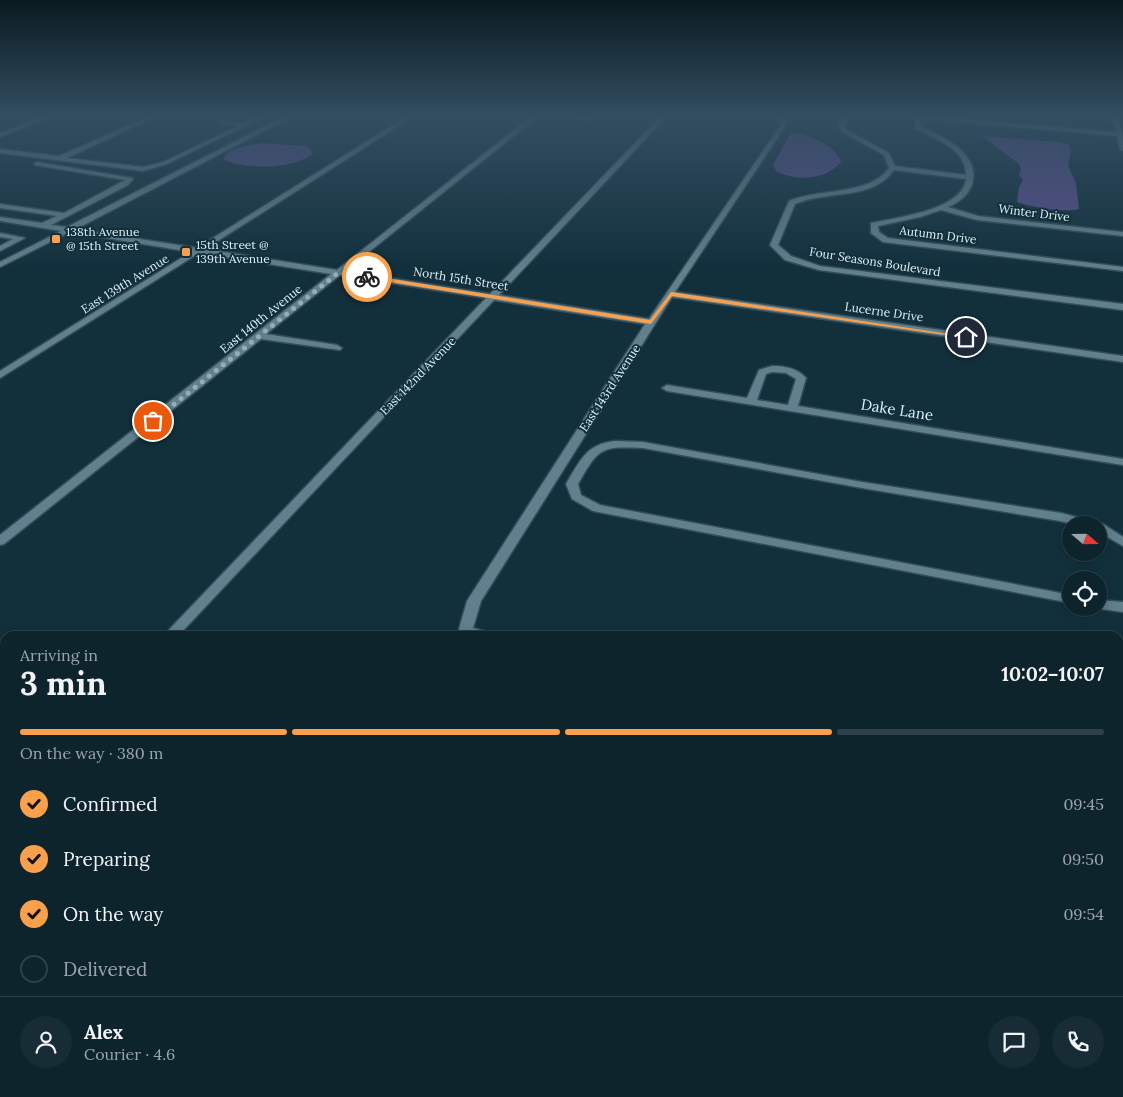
<!DOCTYPE html>
<meta charset="utf-8">
<style>
body{margin:0;font-family:Lora,serif;background:#172c35;color:#f1f3f6;height:100vh;display:flex;flex-direction:column;font-size:19px;white-space:nowrap}
*{box-sizing:border-box;margin:0}
p{font-size:16px;color:#9ba4aa}
.icon{flex:none;width:28px;height:28px;fill:none;stroke:currentColor;stroke-width:2;stroke-linecap:round;stroke-linejoin:round}
.map{position:relative;flex:1;overflow:hidden}
.side{position:absolute;left:0px;top:631px;width:1124px;height:466px;display:flex;flex-direction:column;background:#0e242d;border-radius:15px 15px 0 0;box-shadow:0 2px 12px #0003,0 0 0 1px #2e4149}
.side>*{flex:none}
.needle{width:32px;rotate:110deg}
.fabs{position:absolute;left:1062px;top:516px;display:grid;gap:10px}
.fabs a{display:grid;place-items:center;width:45px;height:45px;border-radius:50%;background:#0e242d;box-shadow:0 2px 12px #0003,0 0 0 1px #2e4149;font-size:25px}
.pin{position:absolute;display:grid;place-items:center;width:42px;height:42px;color:#fff;margin:-21px;border:2px solid #fff;border-radius:50%;box-shadow:0 1px 5px #0007}
.courier{position:absolute;display:grid;place-items:center;width:50px;height:50px;margin:-25px;border:4px solid #f9a04c;border-radius:50%;background:#fff;color:#222;box-shadow:0 1px 6px #0007}
.summary em{font-style:normal;font-weight:700}
.summary div{display:flex;flex-direction:column-reverse}
.summary{display:flex;align-items:center;justify-content:space-between;height:85px;padding:0 20px}
h1{font-size:32px;font-weight:700;line-height:38px}
.bar{display:grid;grid-template-columns:repeat(4,1fr);gap:8px 5px;align-content:center;height:60px;padding:0 20px}
.bar i{height:6px;border-radius:4px;background:#2e4149}
.bar .active{background:#f9a04c}
.bar p{grid-column:span 4}
.line{display:flex;align-items:center;gap:12px;padding:0 20px;border-top:1px solid #2e4149}
.line div{flex:1}
.round{display:grid;place-items:center;flex:none;width:52px;height:52px;border-radius:26px;background:#172c35}
ol{padding:0 20px;list-style:none}
li{display:flex;align-items:center;gap:15px;height:55px}
li p{margin-inline-start:auto}
li .icon{padding:5px;border-radius:50%;background:#f9a04c;color:#111;stroke-width:4}
li:last-child{color:#9ba4aa}
li i{width:28px;height:28px;border:2px solid #2e4149;border-radius:50%}
.map>svg:first-child{display:block}
</style>
<div class="map">
<svg width="1123" height="1097" viewBox="0 0 1123 1097">
<rect width="100%" height="100%" fill="#12303c"/>
<path fill="#5b4d8e" d="M793,133C810,134 836,146 841,162C826,180 796,182 776,171L773,165L790,134Z
M982,136L1059,142L1069,145L1071,151L1068,166L1076,183L1079,209C1066,213 1030,207 1017,202L1019,187L1023,180L1019,175L1021,170L1019,164Z
M263,143L307,146L313,153C296,170 243,170 223,159C230,146 250,145 263,143Z"/>
<g fill="none" stroke-linecap="round" stroke-linejoin="round">
<g stroke="#354c55" stroke-width="3">
<path id="minor" d="M46,115H55L0,137V133Z
M152,115H160L67,158L143,167L163,162L238,126L221,123V121L244,123L260,115H268L167,164L143,171L0,153V149L59,156Z
M287,115H295L76,229L197,248L409,115H416L205,249L337,270L533,115H540L345,271L490,294L662,115H668L499,295L649,319L782,123L769,115H777L788,122L675,292L1123,356V362L672,297L481,601L473,628L491,633L493,636H457L467,601L645,324L494,300L178,636H163L486,298L340,275L266,334L337,345L342,348L340,350L261,339L4,544L0,545V535L331,274L199,253L0,378V371L191,252L70,232L0,267V262L61,231L0,221V217L42,223L57,216L0,208V204L64,213L125,180L35,165L34,164L37,162L132,178L133,179L128,185L51,225L67,227Z
M556,115H579L593,118L590,120Z
M843,115H849L845,126L847,130L889,153L895,166L966,175C966,148 934,139 915,128V115L1116,132L1113,121L1104,115H1112L1118,119L1123,136V151L1120,149L1117,136L921,119L920,126C931,132 944,137 955,145C982,165 979,194 948,207L978,216L1123,232V236L977,220L941,210L920,217L878,226L879,232L888,238L1123,267V271L883,242L871,233V223C895,218 963,210 966,179L894,170C873,201 826,190 795,204L778,245L791,256L820,266L1123,304V310L819,270L785,260L770,245L789,201C819,188 869,196 889,168L884,155L842,132L839,126Z
M0,233L25,238L0,251V246L13,239L0,237Z
M772,366C785,366 797,368 806,378L798,406L1123,459V465L667,391L662,388L667,385L747,398L759,370ZM772,372L786,373L796,379L788,405L757,400L766,374Z
M615,441L643,442L862,482L1061,513L1103,524L1123,537V546L1099,532V525H1077L1060,521L862,488L643,448C601,446 599,447 578,484L581,495L600,505L1071,595V603L593,511L572,499L566,484C580,461 586,444 615,441Z
M1099,600L1123,602V612L1095,608H1099Z
M1119,782L1123,783V797L1119,796Z
M5,812V831L0,833V814Z
M0,896L5,898V914L0,912Z
M158,1092H180L178,1097H157Z"/>
</g>
<use href="#minor" fill="#60808e" fill-rule="evenodd"/>
</g>
<linearGradient id="sky" x2="0" y2="1"><stop stop-color="#0a1a21"/><stop offset="0.43" stop-color="#334e61"/><stop offset="1" stop-color="#334e61" stop-opacity="0"/></linearGradient>
<rect width="1123" height="269" fill="url(#sky)"/>
<path fill="#f9a04c" d="M367,275L650,320L671,292L969,337L966,338L672,296L651,324L365,278Z"/>
<g fill="none" stroke-linecap="round" stroke-linejoin="round">
<path stroke="#97acb5" stroke-width="5" stroke-dasharray="0 9" d="M153,421L338,273L367,277"/>
</g>
<g fill="#f9a04c" stroke="#12303c" stroke-width="2">
<rect x="51" y="234" width="10" height="10" rx="2.5"/>
<rect x="181" y="247" width="10" height="10" rx="2.5"/>
</g>
<g text-anchor="middle" stroke-width="4" stroke-linejoin="round" paint-order="stroke">
<g font-size="12" fill="#deeff6" stroke="#12303c">
<text transform="translate(1034 213) rotate(7)" y="4">Winter Drive</text>
<text transform="translate(938 235) rotate(7)" y="4">Autumn Drive</text>
<text transform="translate(875 262) rotate(9)" y="4">Four Seasons Boulevard</text>
<text transform="translate(461 279) rotate(9)" y="4">North 15th Street</text>
<text transform="translate(125 284) rotate(-32)" y="4">East 139th Avenue</text>
<text transform="translate(884 312) rotate(8)" y="4">Lucerne Drive</text>
<text transform="translate(261 319) rotate(-39)" y="4">East 140th Avenue</text>
<text transform="translate(418 376) rotate(-46)" y="4">East 142nd Avenue</text>
<text transform="translate(610 388) rotate(-57)" y="4">East 143rd Avenue</text>
</g>
<g font-size="12" fill="#deeff6" stroke="#12303c" text-anchor="start">
<text x="66" y="236">138th Avenue<tspan x="66" dy="14">@ 15th Street</tspan></text>
<text x="196" y="249">15th Street @<tspan x="196" dy="14">139th Avenue</tspan></text>
</g>
<g font-size="15" fill="#deeff6" stroke="#12303c">
<text transform="translate(897 410) rotate(9)" y="5">Dake Lane</text>
</g>
</g>
</svg>
<div class="fabs">
<a><svg class="needle" viewBox="-14 -14 28 28"><path d="M0-13l5 13h-10z" fill="#e53935"/><path d="M0 13l5-13h-10z" fill="#9ba4aa"/></svg></a>
<a><svg class="icon" aria-label="locate" viewBox="0 0 24 24"><circle cx="12" cy="12" r="6"/><path d="M12 2v4M12 18v4M2 12h4M18 12h4"/></svg></a>
</div>
<div class="pin" style="left:153px;top:421px;background:#ea580c"><svg class="icon" aria-label="bag" viewBox="0 0 24 24"><path d="M5 8h14l-1 12H6zM9 8a3 3 0 0 1 6 0"/></svg></div>
<div class="pin" style="left:966px;top:337px;background:#1f2937"><svg class="icon" aria-label="home" viewBox="0 0 24 24"><path d="M3 11l9-7 9 7M6 9v11h12V9"/></svg></div>
<div class="courier" style="left:367px;top:277px"><svg class="icon" aria-label="bike" viewBox="0 0 24 24"><circle cx="6" cy="16" r="4"/><circle cx="18" cy="16" r="4"/><path d="M6 16l4-8h5l3 8M10 8l3 8H6M13 5h3"/></svg></div>
<section class="side">
<div class="summary"><div><h1>3 min</h1><p>Arriving in</p></div><em>10:02–10:07</em></div>
<div class="bar"><i class="active"></i><i class="active"></i><i class="active"></i><i></i><p>On the way · 380 m</p></div>
<ol>
<li><svg class="icon" aria-label="check" viewBox="0 0 24 24"><path d="M5 12l5 5 9-10"/></svg>Confirmed<p>09:45</p></li>
<li><svg class="icon" aria-label="check" viewBox="0 0 24 24"><path d="M5 12l5 5 9-10"/></svg>Preparing<p>09:50</p></li>
<li><svg class="icon" aria-label="check" viewBox="0 0 24 24"><path d="M5 12l5 5 9-10"/></svg>On the way<p>09:54</p></li>
<li><i></i>Delivered</li>
</ol>
<div class="line" style="height:90px"><a class="round"><svg class="icon" aria-label="person" viewBox="0 0 24 24"><circle cx="12" cy="8" r="4"/><path d="M4 21q1-7 8-7t8 7"/></svg></a><div><b>Alex</b><p>Courier · 4.6</p></div><a class="round"><svg class="icon" aria-label="chat" viewBox="0 0 24 24"><path d="M4 5h16v11H9l-5 4z"/></svg></a><a class="round"><svg class="icon" aria-label="phone" viewBox="0 0 24 24"><path d="M5 4h4l2 5-3 2q2 4 5 5l2-3 5 2v4C11 20 4 13 5 4z"/></svg></a></div>
</section>
</div>
